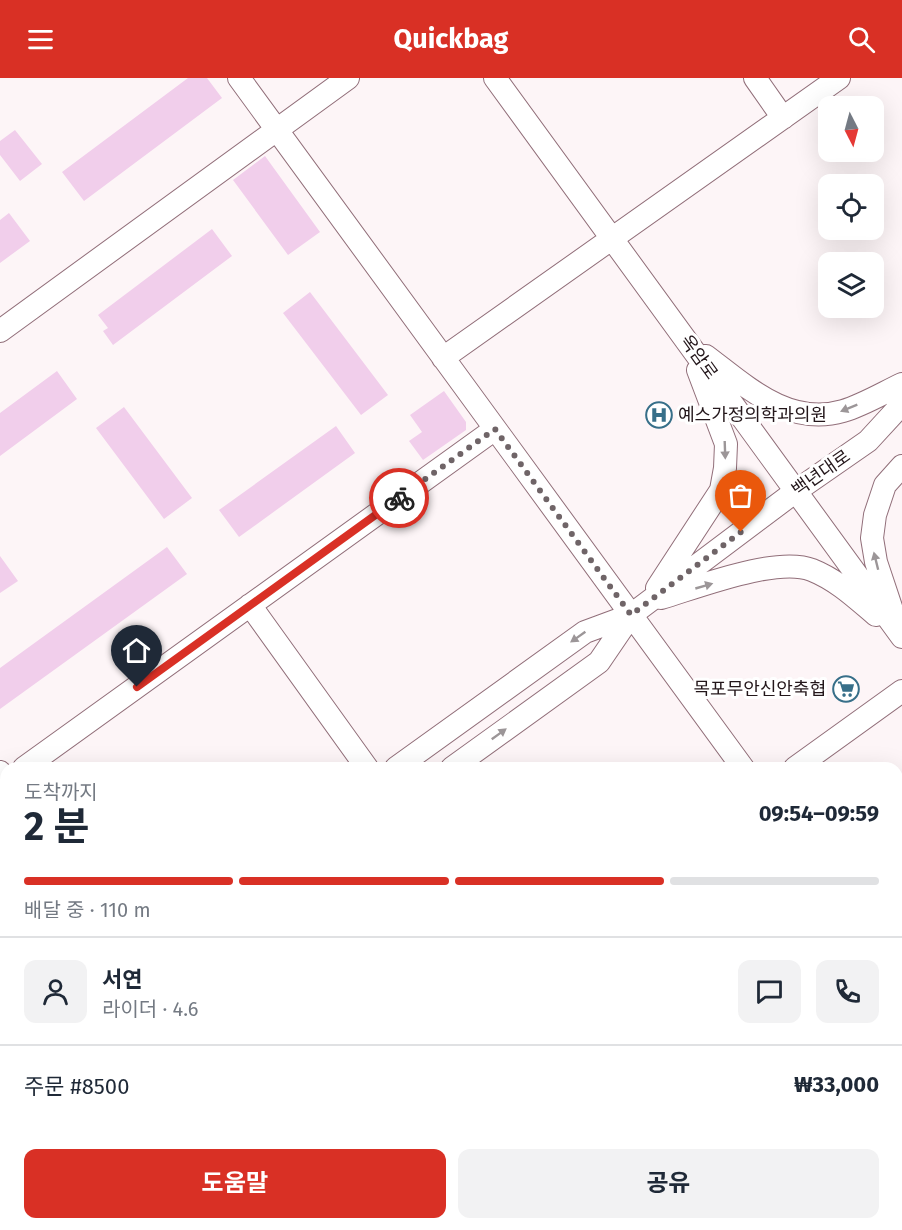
<!DOCTYPE html>
<html lang="ko">
<meta charset="utf-8">
<style>
body{margin:0;font-family:"Fira Sans","Noto Sans KR",sans-serif;background:#f2f2f3;color:#1f2937;height:100vh;display:flex;flex-direction:column;font-size:22px;white-space:nowrap}
*{box-sizing:border-box;margin:0}
p{font-size:20px;color:#747a83}
.icon{flex:none;width:33px;height:33px;fill:none;stroke:currentColor;stroke-width:2;stroke-linecap:round;stroke-linejoin:round}
.map{position:relative;flex:1;overflow:hidden}
.details{position:absolute;left:0px;top:684px;width:903px;height:468px;display:flex;flex-direction:column;background:#fff;border-radius:18px 18px 0 0;box-shadow:0 6px 24px #0002}
.details>*{flex:none}
.needle{width:39px;rotate:174deg}
.buttons{position:absolute;left:818px;top:18px;display:grid;gap:12px}
.buttons a{display:grid;place-items:center;width:66px;height:66px;border-radius:12px;background:#fff;box-shadow:0 6px 24px #0002;font-size:30px}
.pin{position:absolute;display:grid;place-items:center;width:51px;height:51px;color:#fff;margin:-62px -26px;border-radius:50% 50% 50% 0;rotate:-45deg;box-shadow:0 0 6px #0007}
.pin .icon{rotate:45deg}
.courier{position:absolute;display:grid;place-items:center;width:60px;height:60px;margin:-30px;border:4px solid #d93025;border-radius:50%;background:#fff;color:#222;box-shadow:0 2px 8px #0007}
.head em{font-style:normal;font-weight:700}
.head div{display:flex;flex-direction:column-reverse}
.head{display:flex;align-items:center;justify-content:space-between;height:102px;padding:0 24px}
h1{font-size:39px;font-weight:700;line-height:45px}
.bar{display:grid;grid-template-columns:repeat(4,1fr);gap:9px 6px;align-content:center;height:72px;padding:0 24px}
.bar i{height:8px;border-radius:4px;background:#e0e1e3}
.bar .active{background:#d93025}
.bar p{grid-column:span 4}
.line{display:flex;align-items:center;gap:15px;padding:0 24px;border-top:2px solid #e0e1e3}
.line div{flex:1}
.round{display:grid;place-items:center;flex:none;width:63px;height:63px;border-radius:12px;background:#f2f2f3}
.button{display:flex;gap:12px;margin-top:auto;padding:12px 24px}
.button a{flex:1;height:69px;border-radius:12px;background:#d93025;color:#fff;font-size:24px;font-weight:700;line-height:69px;text-align:center}
.button a+a{background:#f2f2f3;color:#1f2937}
header{display:flex;justify-content:space-between;align-items:center;height:78px;padding:0 24px;background:#d93025;color:#fff;font-size:27px;font-weight:700}
.map>svg:first-child{display:block}
</style>
<header><svg class="icon" aria-label="menu" viewBox="0 0 24 24"><path d="M4 6h16M4 12h16M4 18h16"/></svg>Quickbag<svg class="icon" aria-label="search" viewBox="0 0 24 24"><circle cx="10" cy="10" r="6"/><path d="M15 15l6 6"/></svg></header>
<div class="map">
<svg width="902" height="1152" viewBox="0 0 902 1152">
<rect width="100%" height="100%" fill="#fdf5f7"/>
<path fill="#f1ceeb" d="M188,0H207L222,20L84,123L62,94Z
M15,52L42,86L20,103L0,77V63Z
M265,78L320,154L288,177L233,102Z
M9,135L30,163L0,185V142Z
M212,151L232,178L113,267L103,253L108,250L98,237Z
M310,214L388,317L361,337L283,235Z
M57,293L77,321L0,378V335Z
M444,313L466,344V352L423,382L409,363L422,354L410,337Z
M124,329L192,420L164,441L96,350Z
M336,348L355,375L239,459L219,432Z
M167,469L187,496L0,631V590Z
M0,478L18,503L0,515Z
M897,949L902,956V989L897,982Z
M902,1092V1135L897,1138V1095Z
M270,1146H287L291,1152H261Z
M475,1146H532L523,1152H467Z
M827,1146H887L878,1152H819Z"/>
<g fill="none" stroke-linecap="round" stroke-linejoin="round">
<g stroke="#916e79" stroke-width="24">
<path id="minor" d="M239,0L743,690
M495,0L902,559
M755,0L783,40
M0,253L348,0
M706,278C746,308 788,349 843,333C863,327 883,315 902,306
M443,280L839,0
M657,510L721,412L725,390L726,366L698,292
M661,520C698,509 777,478 812,492C837,502 856,520 876,537
M250,527L367,690
M893,535L876,484L872,460L875,437L885,407L902,388
M24,690L495,351
M396,690L585,554L631,537L796,413L868,363L902,326
M452,690L599,584L631,537
M795,690L902,613
M0,694L6,702
M897,906L902,913
M0,942L6,950
M0,982L6,976
M0,1029L6,1024
M333,1146L337,1152
M162,1152L170,1146"/>
</g>
<use href="#minor" stroke="#fff" stroke-width="22"/>
</g>
<defs><path id="oneway-solid" d="M-6-.8H1V-3.2L6.5 0L1 3.2V.8H-6Z" transform="scale(1.5)"/></defs>
<g fill="#9c9698">
<use href="#oneway-solid" transform="translate(849 330) rotate(158)"/>
<use href="#oneway-solid" transform="translate(725 372) rotate(88)"/>
<use href="#oneway-solid" transform="translate(876 483) rotate(-104)"/>
<use href="#oneway-solid" transform="translate(704 508) rotate(-16)"/>
<use href="#oneway-solid" transform="translate(578 559) rotate(145)"/>
<use href="#oneway-solid" transform="translate(499 656) rotate(-36)"/>
</g>
<g fill="none" stroke-linecap="round" stroke-linejoin="round">
<path stroke="#6f6467" stroke-width="6" stroke-dasharray="0 10.8" d="M399,420L495,351L631,537L741,454"/>
<path stroke="#d93025" stroke-width="8" d="M137,609L399,420"/>
</g>
<defs>
<g id="hospital-ring" transform="scale(1.35)"><circle r="9.5" fill="#fff" stroke="#376f89" stroke-width="1.5"/><path d="M-5-5h3v3.5h4V-5h3V5h-3V1.5h-4V5h-3Z" fill="#376f89"/></g>
<g id="supermarket-ring" transform="scale(1.35)"><circle r="9.5" fill="#fff" stroke="#376f89" stroke-width="1.5"/><path d="M-6-5.5h2.5l.6 2H6L4.5 2H-2.5L-4.4-4H-6ZM-1.5 3.2a1.3 1.3 0 1 0 .1 0ZM3 3.2a1.3 1.3 0 1 0 .1 0Z" fill="#376f89"/></g>
</defs>
<g fill-rule="evenodd">
<use href="#hospital-ring" x="659" y="337"/>
<use href="#supermarket-ring" x="846" y="611"/>
</g>
<g text-anchor="middle" stroke-width="6" stroke-linejoin="round" paint-order="stroke">
<g font-size="18" fill="#23161a" stroke="#fff">
<text transform="translate(699 279) rotate(54)" y="6">옥암로</text>
<text transform="translate(821 395) rotate(-35)" y="6">백년대로</text>
</g>
<g font-size="18" fill="#23161a" stroke="#fff" text-anchor="start">
<text x="678" y="343">예스가정의학과의원</text>
<text x="826" y="617" text-anchor="end">목포무안신안축협</text>
</g>
</g>
</svg>
<div class="buttons">
<a><svg class="needle" viewBox="-14 -14 28 28"><path d="M0-13l5 13h-10z" fill="#e53935"/><path d="M0 13l5-13h-10z" fill="#747a83"/></svg></a>
<a><svg class="icon" aria-label="locate" viewBox="0 0 24 24"><circle cx="12" cy="12" r="6"/><path d="M12 2v4M12 18v4M2 12h4M18 12h4"/></svg></a>
<a><svg class="icon" aria-label="layers" viewBox="0 0 24 24"><path d="M12 4l9 5-9 5-9-5zM3 14l9 5 9-5"/></svg></a>
</div>
<div class="pin" style="left:741px;top:454px;background:#ea580c"><svg class="icon" aria-label="bag" viewBox="0 0 24 24"><path d="M5 8h14l-1 12H6zM9 8a3 3 0 0 1 6 0"/></svg></div>
<div class="pin" style="left:137px;top:609px;background:#1f2937"><svg class="icon" aria-label="home" viewBox="0 0 24 24"><path d="M3 11l9-7 9 7M6 9v11h12V9"/></svg></div>
<div class="courier" style="left:399px;top:420px"><svg class="icon" aria-label="bike" viewBox="0 0 24 24"><circle cx="6" cy="16" r="4"/><circle cx="18" cy="16" r="4"/><path d="M6 16l4-8h5l3 8M10 8l3 8H6M13 5h3"/></svg></div>
<section class="details">
<div class="head"><div><h1>2 분</h1><p>도착까지</p></div><em>09:54–09:59</em></div>
<div class="bar"><i class="active"></i><i class="active"></i><i class="active"></i><i></i><p>배달 중 · 110 m</p></div>
<div class="line" style="height:108px"><a class="round"><svg class="icon" aria-label="person" viewBox="0 0 24 24"><circle cx="12" cy="8" r="4"/><path d="M4 21q1-7 8-7t8 7"/></svg></a><div><b>서연</b><p>라이더 · 4.6</p></div><a class="round"><svg class="icon" aria-label="chat" viewBox="0 0 24 24"><path d="M4 5h16v11H9l-5 4z"/></svg></a><a class="round"><svg class="icon" aria-label="phone" viewBox="0 0 24 24"><path d="M5 4h4l2 5-3 2q2 4 5 5l2-3 5 2v4C11 20 4 13 5 4z"/></svg></a></div>
<div class="line" style="height:78px"><div>주문 #8500</div><b>₩33,000</b></div>
<div class="button"><a>도움말</a><a>공유</a></div>
</section>
</div>
